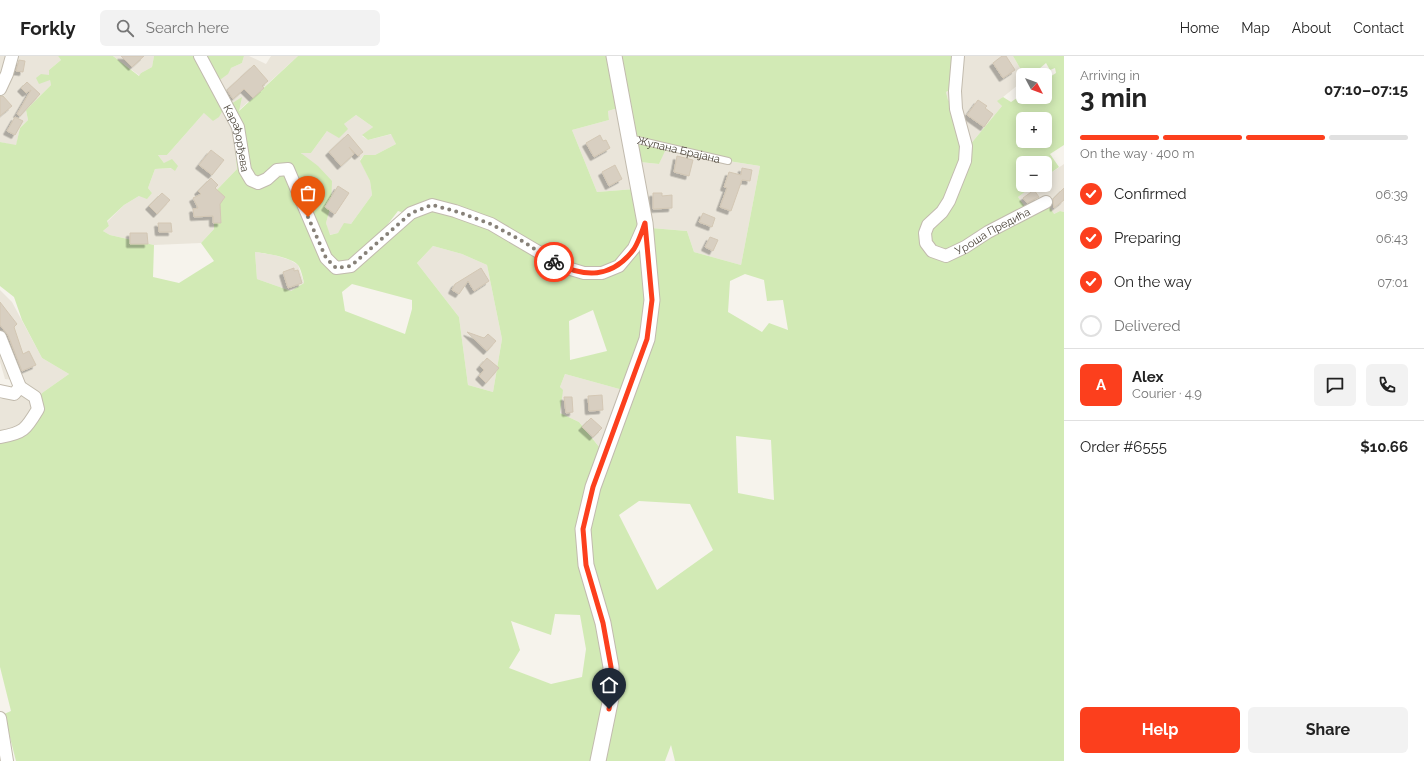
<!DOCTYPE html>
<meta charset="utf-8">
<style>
body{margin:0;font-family:Raleway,sans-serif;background:#f2f2f2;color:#222;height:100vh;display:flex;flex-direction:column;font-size:15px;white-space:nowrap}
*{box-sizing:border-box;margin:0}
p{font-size:13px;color:#767676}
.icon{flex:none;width:22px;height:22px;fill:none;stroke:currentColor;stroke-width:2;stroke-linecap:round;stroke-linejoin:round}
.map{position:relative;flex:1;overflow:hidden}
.panel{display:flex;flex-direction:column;background:#fff;width:360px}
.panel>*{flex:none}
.needle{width:26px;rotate:131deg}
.controls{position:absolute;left:1016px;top:12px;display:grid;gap:8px}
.controls a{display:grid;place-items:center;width:36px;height:36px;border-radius:6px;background:#fff;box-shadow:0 2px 10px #0003;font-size:20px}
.pin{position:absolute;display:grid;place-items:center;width:34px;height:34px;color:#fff;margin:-41px -17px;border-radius:50% 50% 50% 0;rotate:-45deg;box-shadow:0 0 4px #0007}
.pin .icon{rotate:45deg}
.courier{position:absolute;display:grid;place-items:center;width:40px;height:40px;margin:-20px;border:3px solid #fc3f1d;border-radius:50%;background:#fff;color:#222;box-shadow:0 1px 5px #0007}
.summary em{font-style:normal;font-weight:700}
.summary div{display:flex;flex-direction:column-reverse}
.summary{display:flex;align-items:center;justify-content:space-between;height:68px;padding:0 16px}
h1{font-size:26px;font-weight:700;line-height:30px}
.bar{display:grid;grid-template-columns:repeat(4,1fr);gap:6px 4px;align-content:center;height:48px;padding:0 16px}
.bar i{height:5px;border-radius:3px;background:#e0e0e0}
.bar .active{background:#fc3f1d}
.bar p{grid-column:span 4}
.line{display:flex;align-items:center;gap:10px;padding:0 16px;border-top:1px solid #e0e0e0}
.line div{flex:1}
.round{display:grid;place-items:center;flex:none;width:42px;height:42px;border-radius:6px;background:#f2f2f2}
ol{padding:0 16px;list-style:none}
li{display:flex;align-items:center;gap:12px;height:44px}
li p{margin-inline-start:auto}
li .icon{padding:4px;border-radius:50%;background:#fc3f1d;color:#fff;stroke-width:4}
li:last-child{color:#767676}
li i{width:22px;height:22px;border:2px solid #e0e0e0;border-radius:50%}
.action{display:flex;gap:8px;margin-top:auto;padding:8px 16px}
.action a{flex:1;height:46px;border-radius:6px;background:#fc3f1d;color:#fff;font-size:16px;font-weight:700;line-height:46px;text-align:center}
.action a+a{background:#f2f2f2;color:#222}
header{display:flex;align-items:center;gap:24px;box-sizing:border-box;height:56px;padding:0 20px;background:#fff;border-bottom:1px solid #e0e0e0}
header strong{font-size:19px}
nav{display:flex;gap:22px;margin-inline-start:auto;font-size:14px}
.search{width:280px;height:36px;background:#f2f2f2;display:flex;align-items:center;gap:10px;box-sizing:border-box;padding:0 14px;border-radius:6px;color:#767676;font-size:15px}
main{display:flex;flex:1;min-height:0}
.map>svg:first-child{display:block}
</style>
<header>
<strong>Forkly</strong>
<div class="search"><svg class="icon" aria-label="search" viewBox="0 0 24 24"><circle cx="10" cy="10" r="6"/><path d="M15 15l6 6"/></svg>Search here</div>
<nav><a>Home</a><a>Map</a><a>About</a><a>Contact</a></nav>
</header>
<main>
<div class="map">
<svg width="1064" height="705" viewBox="0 0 1064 705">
<defs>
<filter id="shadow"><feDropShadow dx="-3.5" dy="3.5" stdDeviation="0" flood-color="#0004"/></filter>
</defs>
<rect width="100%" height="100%" fill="#f6f3ec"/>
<path fill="#eae5da" d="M0,0H58L61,4L49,14L51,29L26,54L28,64L20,72L16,90L0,86Z
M113,0H154L152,11L141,17L140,20Z
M244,0H249L266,8L271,0H298L238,55L235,93L237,113L208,143L214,145V173L201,187L154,189L110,179L103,175L109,170L107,166L124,149L139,140L152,137L148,132L155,113L171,112L175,115L164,107L158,99H167L204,57L210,31L231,12L242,7Z
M952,0H1013L1020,12L1039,13L1031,19H1023V25L998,45L1002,50L969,90L948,44L946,36L953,32Z
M618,52L635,133L597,136L572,74L609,64L608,55Z
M356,59L373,71L362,80L368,84L392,78L396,88L375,99H364L360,104L370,125L372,139L351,168L338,177L329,179L326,167L331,149L301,96L311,97L327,75L344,68Z
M664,95L760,110L741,209L694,196L687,175L651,172L640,106L659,108Z
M1064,108V156L1060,155L1054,158L1026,152L1018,141L1034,129H1045V121Z
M433,190L462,198L487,209L502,283L493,336L468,329L459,261L417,207Z
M255,196L274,199L290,204L298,209L304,227L291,235L257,223Z
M0,234L12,246L42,302L69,318L42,337L16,383L0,380V343H3L0,340L13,332V324L5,323L0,306Z
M565,318L623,334L601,393L579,366L560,357L562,334L560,331Z"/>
<path fill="#d2eab5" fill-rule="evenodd" d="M58,0H113L139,20L141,17L152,11L154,0H244L242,7L231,12L228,18L210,31L223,53L242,41L239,55L298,0H952L953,32L946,36L948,44L954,50L969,90L1002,50L997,45L1003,41L1011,46L1023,38V41H1045V24L1056,17L1055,12L1050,14L1046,7L1039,13L1020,12L1013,0H1064V89L1050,98L1059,111L1045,121V107H1023V129H1034L1018,141L1026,152L1048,149L1054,158L1060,155L1064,156V705H675L671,689L665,705H16L4,658L11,655L0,611V380L16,383L42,337L69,318L42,302L22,264L14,241L0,230V86L16,89L20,72L28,64L26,54L51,29L50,24L39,28L36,22L41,18L49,19V14L61,4ZM618,52L640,106L659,108L665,95L760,110L741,209L694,196L687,175L651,172L635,133L597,136L572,74L609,64L608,55ZM223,54L233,71L237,113L208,143L214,145V173L201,187L214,205L179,227L153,221L154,189L110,179L103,175L109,170L107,165L124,149L139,140L147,143L152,137L148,132L155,113L171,112L175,115L178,110L172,103L164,107L158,99H167L204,57L213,65L219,61ZM356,59L373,71L362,79L368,84L391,78L396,88L375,99H364L360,105L370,125L372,139L351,168L344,167L338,177L330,179L326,167L331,149L332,125L318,110L301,97H311L327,75L339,82L348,73L344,68ZM1023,63H1045V85H1023ZM398,155L414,160L377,182ZM433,190L462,198L487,209L502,283L493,336L468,329L459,261L417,207ZM255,196C264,197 291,201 298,209C301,213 303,222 304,227L291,235L257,223ZM745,218L764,224L767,245L783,244L788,274L769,267L762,276L728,256L730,225ZM352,228L412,244V253L405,278L345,255L342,236ZM593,254L607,295L570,304L569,265ZM565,318L623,334L600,392L579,366L560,357L563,334L560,331ZM736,380L771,384L774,444L738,437ZM639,445L690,448L713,494L657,534L619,459ZM555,558L580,559L586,593L582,621L551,628L509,612L520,594L511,565L551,579Z"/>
<path fill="#d8cfc1" stroke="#d3c7b4" filter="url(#shadow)" d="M121,0H144L132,11Z
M1002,0H1006L1015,14L1003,22L993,7Z
M19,4L25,5L23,16L16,15Z
M254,9L268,25L262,30L264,32L253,42L244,33L233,43L227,34Z
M27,26L40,38L20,60L17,58L31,34L26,37L21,32Z
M0,40H3L12,50L0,60Z
M978,44L987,50L985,52L993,58L984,71L967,59Z
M15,61L23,65L15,79L7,75Z
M348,78L363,96L358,100L349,91L354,98L341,110L329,96Z
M600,79L603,85L606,84L610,92L594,101L586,87Z
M211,94L224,104L212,119L199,109Z
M677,100L693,104L689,120L674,116Z
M615,109L622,123L609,130L602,116Z
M742,112L752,114L750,125L742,124L731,155L720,151L727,132L724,131L729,116L741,119Z
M211,122L218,129L215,132L225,141L220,148L221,167H213V160L194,161L193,153L198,152L193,142L201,138L198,135Z
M338,130L349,137L335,158L325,151Z
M1064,132V144L1054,152L1053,143Z
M1034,134L1039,141L1027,147L1023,142Z
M162,137L170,144L157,158L149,150Z
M653,137H662V140L672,139V152L653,153Z
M703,157L715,162L712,171L699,166Z
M158,167H171L172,176H159Z
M130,177H147L148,188H130Z
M710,181L718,184L713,195L705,191Z
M294,212V215L298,214L302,227L288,232L283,216Z
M481,212L489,225L474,235L468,225L459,238L452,234L455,228Z
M0,246L17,268L14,271L23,298L29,295L36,309L22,315L8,279L0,269Z
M467,276L484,282L488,278L496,285L487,295Z
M487,302L499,312L486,327L479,320L484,314L480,310Z
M602,339L603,354L589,355L588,340Z
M564,341H572L573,356L566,357Z
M591,362L602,372L593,381L582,371Z"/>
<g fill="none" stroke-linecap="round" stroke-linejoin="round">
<g stroke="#c2bbae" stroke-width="8">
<g id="service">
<path id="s1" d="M629,82L728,105"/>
</g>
</g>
<g stroke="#c2bbae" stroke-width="14">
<g id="minor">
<path id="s2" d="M200,0L238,71L245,114L251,124L258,127L267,123L277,114L288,113L326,202L336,212L351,210L411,157L432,149L455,155L491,168L564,211L584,217H602L619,210L634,192L645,167"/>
<path id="s3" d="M958,0L955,35L956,53L966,90L965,105L949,145L942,156L928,169L925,177L926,187L932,195L946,200L965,191L988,176L1046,146"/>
<path d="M0,33L7,18L12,0"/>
<path d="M0,281L20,331"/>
<path d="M0,335L14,338L20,331"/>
<path d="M0,381C24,377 26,373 38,353L35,341L20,331"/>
<path d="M0,662L7,705"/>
</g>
</g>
<g stroke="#c2bbae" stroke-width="17">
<path id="tertiary" d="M598,705L611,642V611L603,567L586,509L583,473L593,431L647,283L652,244L645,167L614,0"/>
</g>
<use href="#service" stroke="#fff" stroke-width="6"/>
<use href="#minor" stroke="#fff" stroke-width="12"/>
<use href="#tertiary" stroke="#fff" stroke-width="15"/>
</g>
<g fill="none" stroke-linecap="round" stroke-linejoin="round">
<path stroke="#878178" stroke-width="4" stroke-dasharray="0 7.2" d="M308,161L326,202L336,212L351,210L411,157L432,149L455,155L491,168L524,186L554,206"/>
<path stroke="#fc3f1d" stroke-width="5" d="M554,206C584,222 612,223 634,193C639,185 642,175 645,167L652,244L647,283L593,431L583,473L586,509L603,567L611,611V642L609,653"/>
</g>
<g text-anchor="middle" stroke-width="3.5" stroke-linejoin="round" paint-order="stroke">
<g font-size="11" fill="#4b4439" stroke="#fff">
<text dy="4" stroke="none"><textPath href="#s2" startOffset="91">Карађорђева</textPath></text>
<text dy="4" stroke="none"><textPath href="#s1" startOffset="51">Жупана Брајана</textPath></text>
<text dy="4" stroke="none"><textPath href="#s3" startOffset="278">Уроша Предића</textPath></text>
</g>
</g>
</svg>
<div class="controls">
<a><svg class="needle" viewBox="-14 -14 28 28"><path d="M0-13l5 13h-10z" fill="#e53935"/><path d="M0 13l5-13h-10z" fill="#767676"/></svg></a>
<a>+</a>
<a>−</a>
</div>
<div class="pin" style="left:308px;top:161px;background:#ea580c"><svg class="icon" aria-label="bag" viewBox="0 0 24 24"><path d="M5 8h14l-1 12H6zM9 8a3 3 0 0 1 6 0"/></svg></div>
<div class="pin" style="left:609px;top:653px;background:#1f2937"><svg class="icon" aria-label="home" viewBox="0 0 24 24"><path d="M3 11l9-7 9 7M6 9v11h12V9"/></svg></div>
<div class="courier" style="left:554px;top:206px"><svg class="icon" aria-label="bike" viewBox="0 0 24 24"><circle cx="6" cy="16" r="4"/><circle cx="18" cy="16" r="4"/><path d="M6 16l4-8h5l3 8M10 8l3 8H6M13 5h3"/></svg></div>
</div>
<section class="panel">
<div class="summary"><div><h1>3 min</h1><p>Arriving in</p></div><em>07:10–07:15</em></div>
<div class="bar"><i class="active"></i><i class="active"></i><i class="active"></i><i></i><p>On the way · 400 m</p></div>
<ol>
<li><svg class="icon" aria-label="check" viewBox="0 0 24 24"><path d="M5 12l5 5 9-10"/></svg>Confirmed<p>06:39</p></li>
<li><svg class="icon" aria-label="check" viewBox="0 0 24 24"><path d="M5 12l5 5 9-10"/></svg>Preparing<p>06:43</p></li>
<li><svg class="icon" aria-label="check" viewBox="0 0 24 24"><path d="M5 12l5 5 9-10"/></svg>On the way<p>07:01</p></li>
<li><i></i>Delivered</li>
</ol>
<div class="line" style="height:72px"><b class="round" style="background:#fc3f1d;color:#fff">A</b><div><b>Alex</b><p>Courier · 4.9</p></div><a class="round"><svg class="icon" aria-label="chat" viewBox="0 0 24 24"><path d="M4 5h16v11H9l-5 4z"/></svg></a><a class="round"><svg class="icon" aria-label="phone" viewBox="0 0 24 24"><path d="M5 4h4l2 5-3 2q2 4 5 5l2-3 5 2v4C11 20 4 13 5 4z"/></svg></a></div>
<div class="line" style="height:52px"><div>Order #6555</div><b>$10.66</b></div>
<div class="action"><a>Help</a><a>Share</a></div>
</section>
</main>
